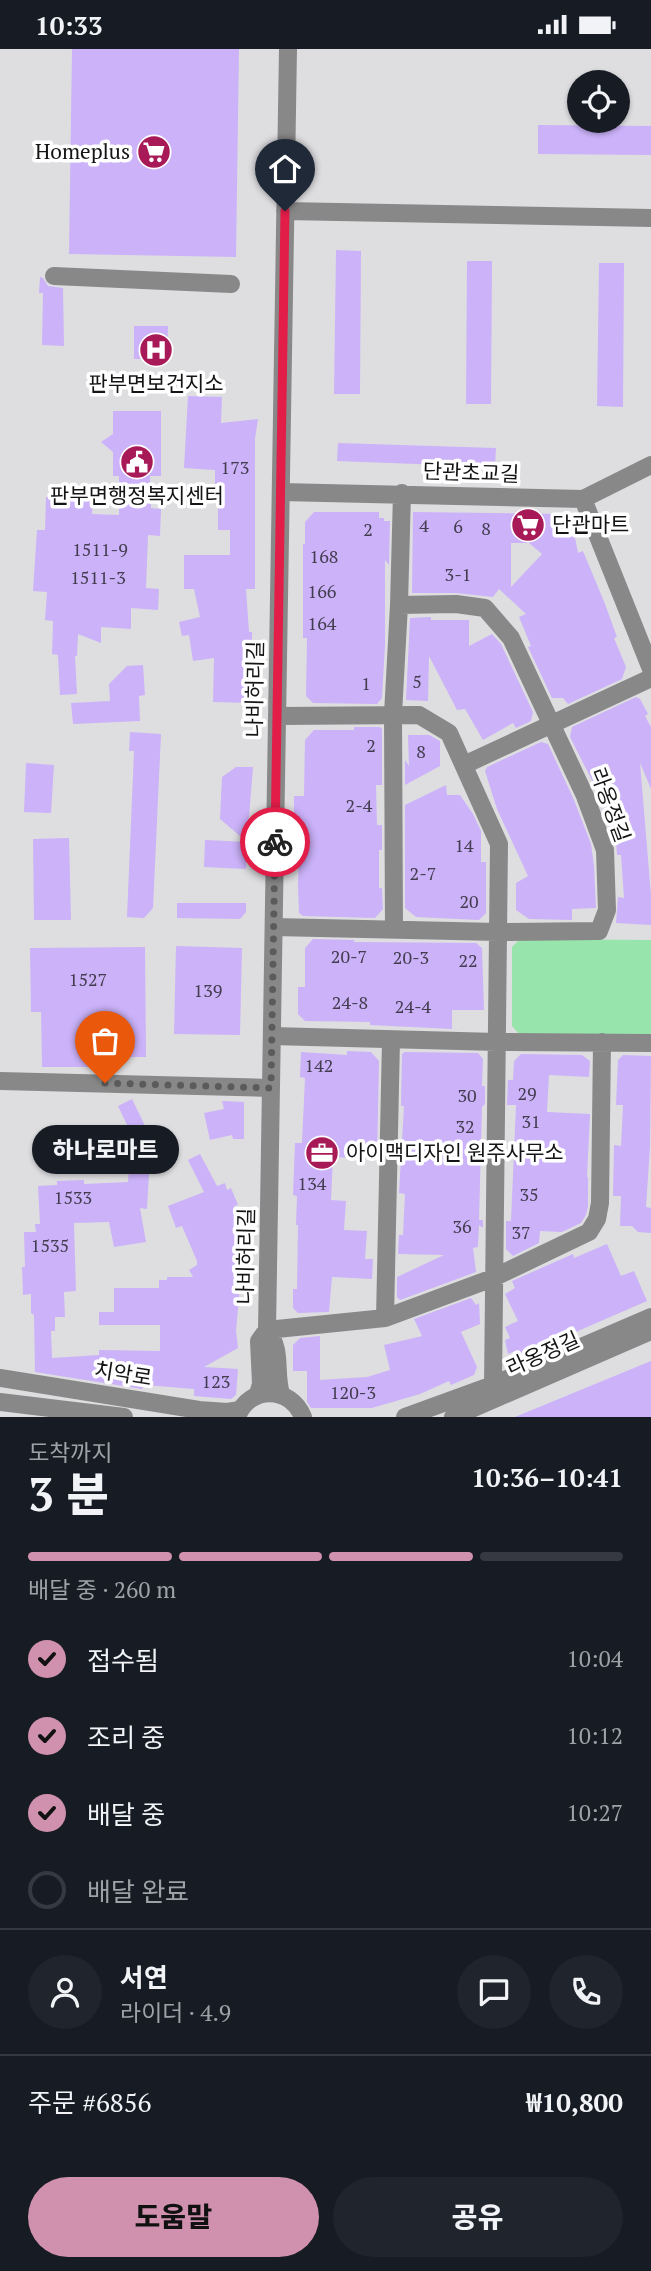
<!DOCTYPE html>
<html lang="ko">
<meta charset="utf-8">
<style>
body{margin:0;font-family:"PT Serif","Noto Sans KR",serif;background:#20242c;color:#f1f3f6;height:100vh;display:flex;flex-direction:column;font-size:26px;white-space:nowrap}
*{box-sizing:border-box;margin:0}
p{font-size:23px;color:#9ea1a6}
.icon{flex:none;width:38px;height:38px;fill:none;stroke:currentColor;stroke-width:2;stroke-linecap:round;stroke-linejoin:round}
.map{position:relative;height:1368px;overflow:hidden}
.panel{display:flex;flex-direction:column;background:#171b24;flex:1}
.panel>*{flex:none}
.fabs{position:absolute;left:567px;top:21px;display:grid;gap:14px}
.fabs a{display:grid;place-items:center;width:63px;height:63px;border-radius:50%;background:#171b24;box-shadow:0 2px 5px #0004;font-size:35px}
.pin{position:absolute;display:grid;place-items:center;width:60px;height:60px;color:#fff;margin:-72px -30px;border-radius:50% 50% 50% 0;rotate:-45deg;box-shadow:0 0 7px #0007}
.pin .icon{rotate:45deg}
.courier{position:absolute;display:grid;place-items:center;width:70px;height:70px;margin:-35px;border:5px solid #e11d48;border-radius:50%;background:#fff;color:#222;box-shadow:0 2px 9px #0007}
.bubble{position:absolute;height:49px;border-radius:24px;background:#171b24;box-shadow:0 2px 5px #0004;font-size:23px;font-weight:800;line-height:49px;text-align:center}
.headline em{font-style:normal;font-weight:800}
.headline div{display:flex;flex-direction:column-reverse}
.headline{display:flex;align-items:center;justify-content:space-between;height:119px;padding:0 28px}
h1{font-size:46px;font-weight:800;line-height:52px}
.bar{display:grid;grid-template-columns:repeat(4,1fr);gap:10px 7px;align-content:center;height:84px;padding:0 28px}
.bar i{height:9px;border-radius:5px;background:#363941}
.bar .on{background:#d091ae}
.bar p{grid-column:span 4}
.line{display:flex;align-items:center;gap:18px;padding:0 28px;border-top:2px solid #363941}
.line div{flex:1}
.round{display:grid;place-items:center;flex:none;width:74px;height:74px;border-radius:37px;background:#20242c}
ol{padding:0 28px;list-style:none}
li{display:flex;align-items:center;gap:21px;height:77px}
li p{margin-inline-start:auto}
li .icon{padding:7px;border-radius:50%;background:#d091ae;color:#111;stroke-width:4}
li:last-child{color:#9ea1a6}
li i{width:38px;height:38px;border:4px solid #363941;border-radius:50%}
.primary-button{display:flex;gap:14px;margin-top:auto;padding:14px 28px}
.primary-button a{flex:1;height:80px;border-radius:42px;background:#d091ae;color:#111;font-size:28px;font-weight:800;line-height:80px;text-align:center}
.primary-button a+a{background:#20242c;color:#f1f3f6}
.status{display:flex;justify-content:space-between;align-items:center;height:49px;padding:0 35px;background:#171b24;direction:ltr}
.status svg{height:19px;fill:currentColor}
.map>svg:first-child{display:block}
</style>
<div class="status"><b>10:33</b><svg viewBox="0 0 49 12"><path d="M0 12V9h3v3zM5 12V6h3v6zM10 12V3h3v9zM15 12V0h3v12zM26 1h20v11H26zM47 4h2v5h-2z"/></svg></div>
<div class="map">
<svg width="651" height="1368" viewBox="0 0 651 1368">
<rect width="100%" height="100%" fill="#dedee1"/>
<path fill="#97e5ac" d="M520,890L651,891V986L519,985L512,977V898Z"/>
<path fill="#cbb2f9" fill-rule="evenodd" d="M72,0H239L236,208L69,205Z
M538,76L651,77V106L538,105Z
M336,201L361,202L360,345H334Z
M467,212H492L491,355H466Z
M599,214H624L623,358L597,357Z
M40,228L43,229L48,237L63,239L64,297L42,296L43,244H39Z
M134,277H168L167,310H134Z
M188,347L222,348L221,374L258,370L255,390V540H246L249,583H252L251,654L213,653L214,609L193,612L189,586L182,587L179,573L200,568L194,540H184V506H230V481H218V437H215V421L184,419Z
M113,362H161V427H150L151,459L161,460L160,487L148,486L146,539L159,540L158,561L131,559V580L101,578V594L78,585L77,607H75L77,645L60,646L58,606L52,605L53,572L45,571L47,543L33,542L37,481H45L46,448L93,451L92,465L119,466V427H113V403L101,393L113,385Z
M338,394L496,399L495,418L337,412Z
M314,463H379V469H384V472H390L389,516L385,511V596L382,649L377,655L313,654L306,647L307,589H303V495H305V473Z
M413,463L559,465L573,478L578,504L583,502L605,555L617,588L614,589L626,618L622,630L568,655L563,649H552L528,598L531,597L519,568L526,565L499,540L493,548L456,544H412ZM511,494H529L542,505L511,538Z
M431,568V571H469V597L492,585L501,595L533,663L531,672L516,679L513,674L483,691L465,660L457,661L429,607L428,652L406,651L410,569Z
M143,616L145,646L139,647L140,672L73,675L71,654L110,652L109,635L127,617Z
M636,648L640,650L648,665L645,667L651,678V740L640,714L651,846V876L616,874L618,848L624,849L621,806H617L615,776L609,779L602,760L606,759L570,688L572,678Z
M354,678H380L382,680V736H376L377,776H382V801H379V839H382L383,860L375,869L303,867L299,864L298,836L300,769H294V747H304L305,691L314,681H354Z
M130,683L161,685L153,859L144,869L127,868L134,702H129Z
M408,686H429L440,692V717L405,736V711L409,717Z
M541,693L548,695L574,751L591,795L594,817L596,859L572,860V871L529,870L516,861V834L528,827L497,760L485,722L487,718Z
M26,714L54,716L51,764L24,763Z
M236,718H253L247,793L220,770L222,728Z
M446,736L447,746H460L473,765L481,782V813H486V864L479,871L416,868L405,859V756Z
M69,789L71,871H34L33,790Z
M205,791L247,793L246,820L204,818Z
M177,854H246V863L240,870L177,869Z
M313,890L355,891L353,893L476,894L482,899L484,961H452V980L370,976V973L305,972L298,965V938H305V899Z
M176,897L242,899L240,986L174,985Z
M145,898L146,1008H120V1018H42L41,963H31L30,899Z
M347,1002L371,1003L379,1012L377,1110L333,1108L331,1151L346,1152L344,1181L367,1182L365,1210H373L372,1230L332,1228L329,1263L298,1264L293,1259V1240H297L298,1176H296L297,1147L293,1146L295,1094H302L305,1029L300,1028L301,1003L347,1006Z
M405,1003L478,1004L483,1010L482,1037H485V1055L482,1058L479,1171H483V1179L479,1176L478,1198L473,1199L476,1223L400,1251L397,1248V1228L444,1206L398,1205L399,1186H403L405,1145L399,1144L404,1057H401L402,1005Z
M521,1005L582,1006L590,1012L589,1028L549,1026L547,1063L590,1065L587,1128H588V1157L586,1166L581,1174L562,1183L540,1182L539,1194L513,1207L506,1200V1172H511L516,1056H507L508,1031H513L514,1012Z
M623,1006L651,1007L650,1098L646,1158L651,1159V1184L638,1183L632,1177H620L621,1147H613L614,1096L621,1097L623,1056H616L618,1011Z
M132,1050L151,1089L147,1160L140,1159L146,1193L114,1198L109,1173L74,1174L76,1242L64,1243L65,1268H55V1282H51L52,1309L99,1306V1301L160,1302V1276H99V1263H114V1239H159V1231H167V1228H193L189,1221L197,1216V1212L182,1177L176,1179L168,1157L204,1143L188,1111L200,1105L217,1137L225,1134L227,1141L231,1139L238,1156L234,1157L245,1179L246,1202L243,1203L236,1282L238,1299L204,1318L238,1320L236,1346L231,1350L194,1347V1340L145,1336L142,1340L35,1323L34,1266L31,1264V1245L23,1246L22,1218H25L24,1183H36L35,1175H40L38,1137L57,1136V1132L84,1131V1135L128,1133L131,1084L118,1057Z
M222,1052L244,1053V1090H233L232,1086L210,1091L204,1064L224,1060Z
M607,1195L621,1227L634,1222L647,1252L548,1295L517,1306L515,1302L508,1305L505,1291L510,1289L505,1278L518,1272L505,1245L515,1239L512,1232L573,1205L574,1209Z
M471,1249L476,1256L479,1254L480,1275L461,1283L477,1318L474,1326L451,1336L449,1332L420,1345L372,1359H311L307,1353V1322H293V1296L300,1289L320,1287V1331L367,1328L390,1321L384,1296L422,1287L414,1270Z
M651,1312V1368H515Z"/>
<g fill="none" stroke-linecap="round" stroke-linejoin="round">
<path stroke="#898889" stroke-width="18" d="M285,162L651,169
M54,227L231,235
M281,443L583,450L651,416
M583,450L651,620
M277,667L419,666L449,684L499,795L493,1336
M464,716L651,629
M274,878L498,883L599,882L607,861L605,801L585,747L511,589L485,559L456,555L399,556
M394,879L393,665L399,556L402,444
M272,987L497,993L651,994
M0,1032L271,1039
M385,1269L391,991
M267,1281L288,0
M267,1281L385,1269L493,1229L589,1183L597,1170L600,1154L602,993
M267,1281C283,1303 274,1320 281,1345
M0,1329L199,1361L227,1363L240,1361
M258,1345L261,1335L259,1292L267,1281
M0,1353L124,1368
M237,1368C249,1336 291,1337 303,1368
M405,1368L493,1336L651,1268
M453,1368L651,1282"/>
</g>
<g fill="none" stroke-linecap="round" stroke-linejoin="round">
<path stroke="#5b5b5c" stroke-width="7" stroke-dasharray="0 12.6" d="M105,1034L271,1039L275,793"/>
<path stroke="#e11d48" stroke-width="9" d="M275,793L285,162"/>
</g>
<defs>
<g id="supermarket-disc" transform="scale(1.75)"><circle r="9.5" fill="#a81957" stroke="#fff"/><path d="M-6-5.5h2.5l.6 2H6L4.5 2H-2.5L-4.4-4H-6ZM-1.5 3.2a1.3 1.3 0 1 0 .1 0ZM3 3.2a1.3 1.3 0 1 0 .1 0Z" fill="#fff"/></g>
<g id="hospital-disc" transform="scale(1.75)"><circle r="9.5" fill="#a81957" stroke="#fff"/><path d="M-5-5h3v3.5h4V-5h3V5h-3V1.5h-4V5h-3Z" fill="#fff"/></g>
<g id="civic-disc" transform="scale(1.75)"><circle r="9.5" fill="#a81957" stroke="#fff"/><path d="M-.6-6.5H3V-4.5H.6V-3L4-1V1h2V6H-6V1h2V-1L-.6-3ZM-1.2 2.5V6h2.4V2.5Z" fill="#fff"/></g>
<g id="office-disc" transform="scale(1.75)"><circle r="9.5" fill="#a81957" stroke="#fff"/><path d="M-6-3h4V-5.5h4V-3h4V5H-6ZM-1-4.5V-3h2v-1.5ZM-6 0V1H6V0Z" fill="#fff"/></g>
</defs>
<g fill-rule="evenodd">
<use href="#supermarket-disc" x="154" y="103"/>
<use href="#hospital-disc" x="156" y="301"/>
<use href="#civic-disc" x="137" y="413"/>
<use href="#supermarket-disc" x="528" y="476"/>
<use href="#office-disc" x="322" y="1104"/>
</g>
<g text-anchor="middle" stroke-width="7" stroke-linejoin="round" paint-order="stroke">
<g font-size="18" fill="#423c4e">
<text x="235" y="425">173</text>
<text x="424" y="483">4</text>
<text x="458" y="484">6</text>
<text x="486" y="486">8</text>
<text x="368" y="487">2</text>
<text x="100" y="507">1511-9</text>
<text x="324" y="514">168</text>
<text x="458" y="532">3-1</text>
<text x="98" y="535">1511-3</text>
<text x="322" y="549">166</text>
<text x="322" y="581">164</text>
<text x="417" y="639">5</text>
<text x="366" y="641">1</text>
<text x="371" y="703">2</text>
<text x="421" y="709">8</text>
<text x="359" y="763">2-4</text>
<text x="464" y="803">14</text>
<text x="423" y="831">2-7</text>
<text x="469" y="859">20</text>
<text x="349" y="914">20-7</text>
<text x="411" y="915">20-3</text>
<text x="468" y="918">22</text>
<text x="88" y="937">1527</text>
<text x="208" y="948">139</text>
<text x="350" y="960">24-8</text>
<text x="413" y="964">24-4</text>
<text x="319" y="1023">142</text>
<text x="527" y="1051">29</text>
<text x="467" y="1053">30</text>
<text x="531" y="1079">31</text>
<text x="465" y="1084">32</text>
<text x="312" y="1141">134</text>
<text x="529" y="1152">35</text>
<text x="73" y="1155">1533</text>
<text x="462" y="1184">36</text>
<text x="521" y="1190">37</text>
<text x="50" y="1203">1535</text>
<text x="216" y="1339">123</text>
<text x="353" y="1350">120-3</text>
</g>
<g font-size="21" fill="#141415" stroke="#fff">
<text x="130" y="110" text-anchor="end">Homeplus</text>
<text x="156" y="342">판부면보건지소</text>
<text x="137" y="454">판부면행정복지센터</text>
<text x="552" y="483" text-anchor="start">단관마트</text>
<text x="346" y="1111" text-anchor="start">아이맥디자인 원주사무소</text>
</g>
<g font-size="21" fill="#141415" stroke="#fff">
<text transform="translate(471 424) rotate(2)" y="7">단관초교길</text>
<text transform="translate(255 640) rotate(-89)" y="7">나비허리길</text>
<text transform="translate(610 756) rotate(70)" y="7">라옹정길</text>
<text transform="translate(246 1207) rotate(-89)" y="7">나비허리길</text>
<text transform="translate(543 1305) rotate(-24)" y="7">라옹정길</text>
<text transform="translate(123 1325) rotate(9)" y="7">치악로</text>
</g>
</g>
</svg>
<div class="fabs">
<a><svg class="icon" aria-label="locate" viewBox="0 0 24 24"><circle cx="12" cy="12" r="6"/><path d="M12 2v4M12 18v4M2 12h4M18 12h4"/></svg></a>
</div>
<div class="pin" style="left:105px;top:1034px;background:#ea580c"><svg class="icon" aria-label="bag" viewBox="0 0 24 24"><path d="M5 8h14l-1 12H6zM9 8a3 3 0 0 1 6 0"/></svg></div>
<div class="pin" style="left:285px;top:162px;background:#1f2937"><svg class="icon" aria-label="home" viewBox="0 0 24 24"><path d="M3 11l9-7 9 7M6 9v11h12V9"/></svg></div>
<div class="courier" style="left:275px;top:793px"><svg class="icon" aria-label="bike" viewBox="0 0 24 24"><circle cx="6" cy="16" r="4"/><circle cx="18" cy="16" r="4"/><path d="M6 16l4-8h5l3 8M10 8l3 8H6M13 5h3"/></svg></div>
<div class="bubble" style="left:32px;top:1076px;width:147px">하나로마트</div>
</div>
<section class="panel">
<div class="headline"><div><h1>3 분</h1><p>도착까지</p></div><em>10:36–10:41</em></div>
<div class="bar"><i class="on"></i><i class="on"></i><i class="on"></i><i></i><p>배달 중 · 260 m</p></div>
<ol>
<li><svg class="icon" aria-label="check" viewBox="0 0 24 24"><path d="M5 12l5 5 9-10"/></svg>접수됨<p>10:04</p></li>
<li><svg class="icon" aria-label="check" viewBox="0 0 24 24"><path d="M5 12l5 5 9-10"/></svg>조리 중<p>10:12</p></li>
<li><svg class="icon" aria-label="check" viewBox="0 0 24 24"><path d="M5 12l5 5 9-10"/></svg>배달 중<p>10:27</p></li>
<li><i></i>배달 완료</li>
</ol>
<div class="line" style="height:126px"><a class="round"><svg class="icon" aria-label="person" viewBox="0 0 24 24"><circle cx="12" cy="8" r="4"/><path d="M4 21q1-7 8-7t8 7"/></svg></a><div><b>서연</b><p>라이더 · 4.9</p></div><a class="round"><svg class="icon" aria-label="chat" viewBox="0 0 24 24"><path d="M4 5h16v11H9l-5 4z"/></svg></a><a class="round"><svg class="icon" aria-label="phone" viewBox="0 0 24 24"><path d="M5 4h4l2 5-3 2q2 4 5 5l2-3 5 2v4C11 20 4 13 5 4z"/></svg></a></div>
<div class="line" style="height:91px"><div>주문 #6856</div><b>₩10,800</b></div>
<div class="primary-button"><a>도움말</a><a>공유</a></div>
</section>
